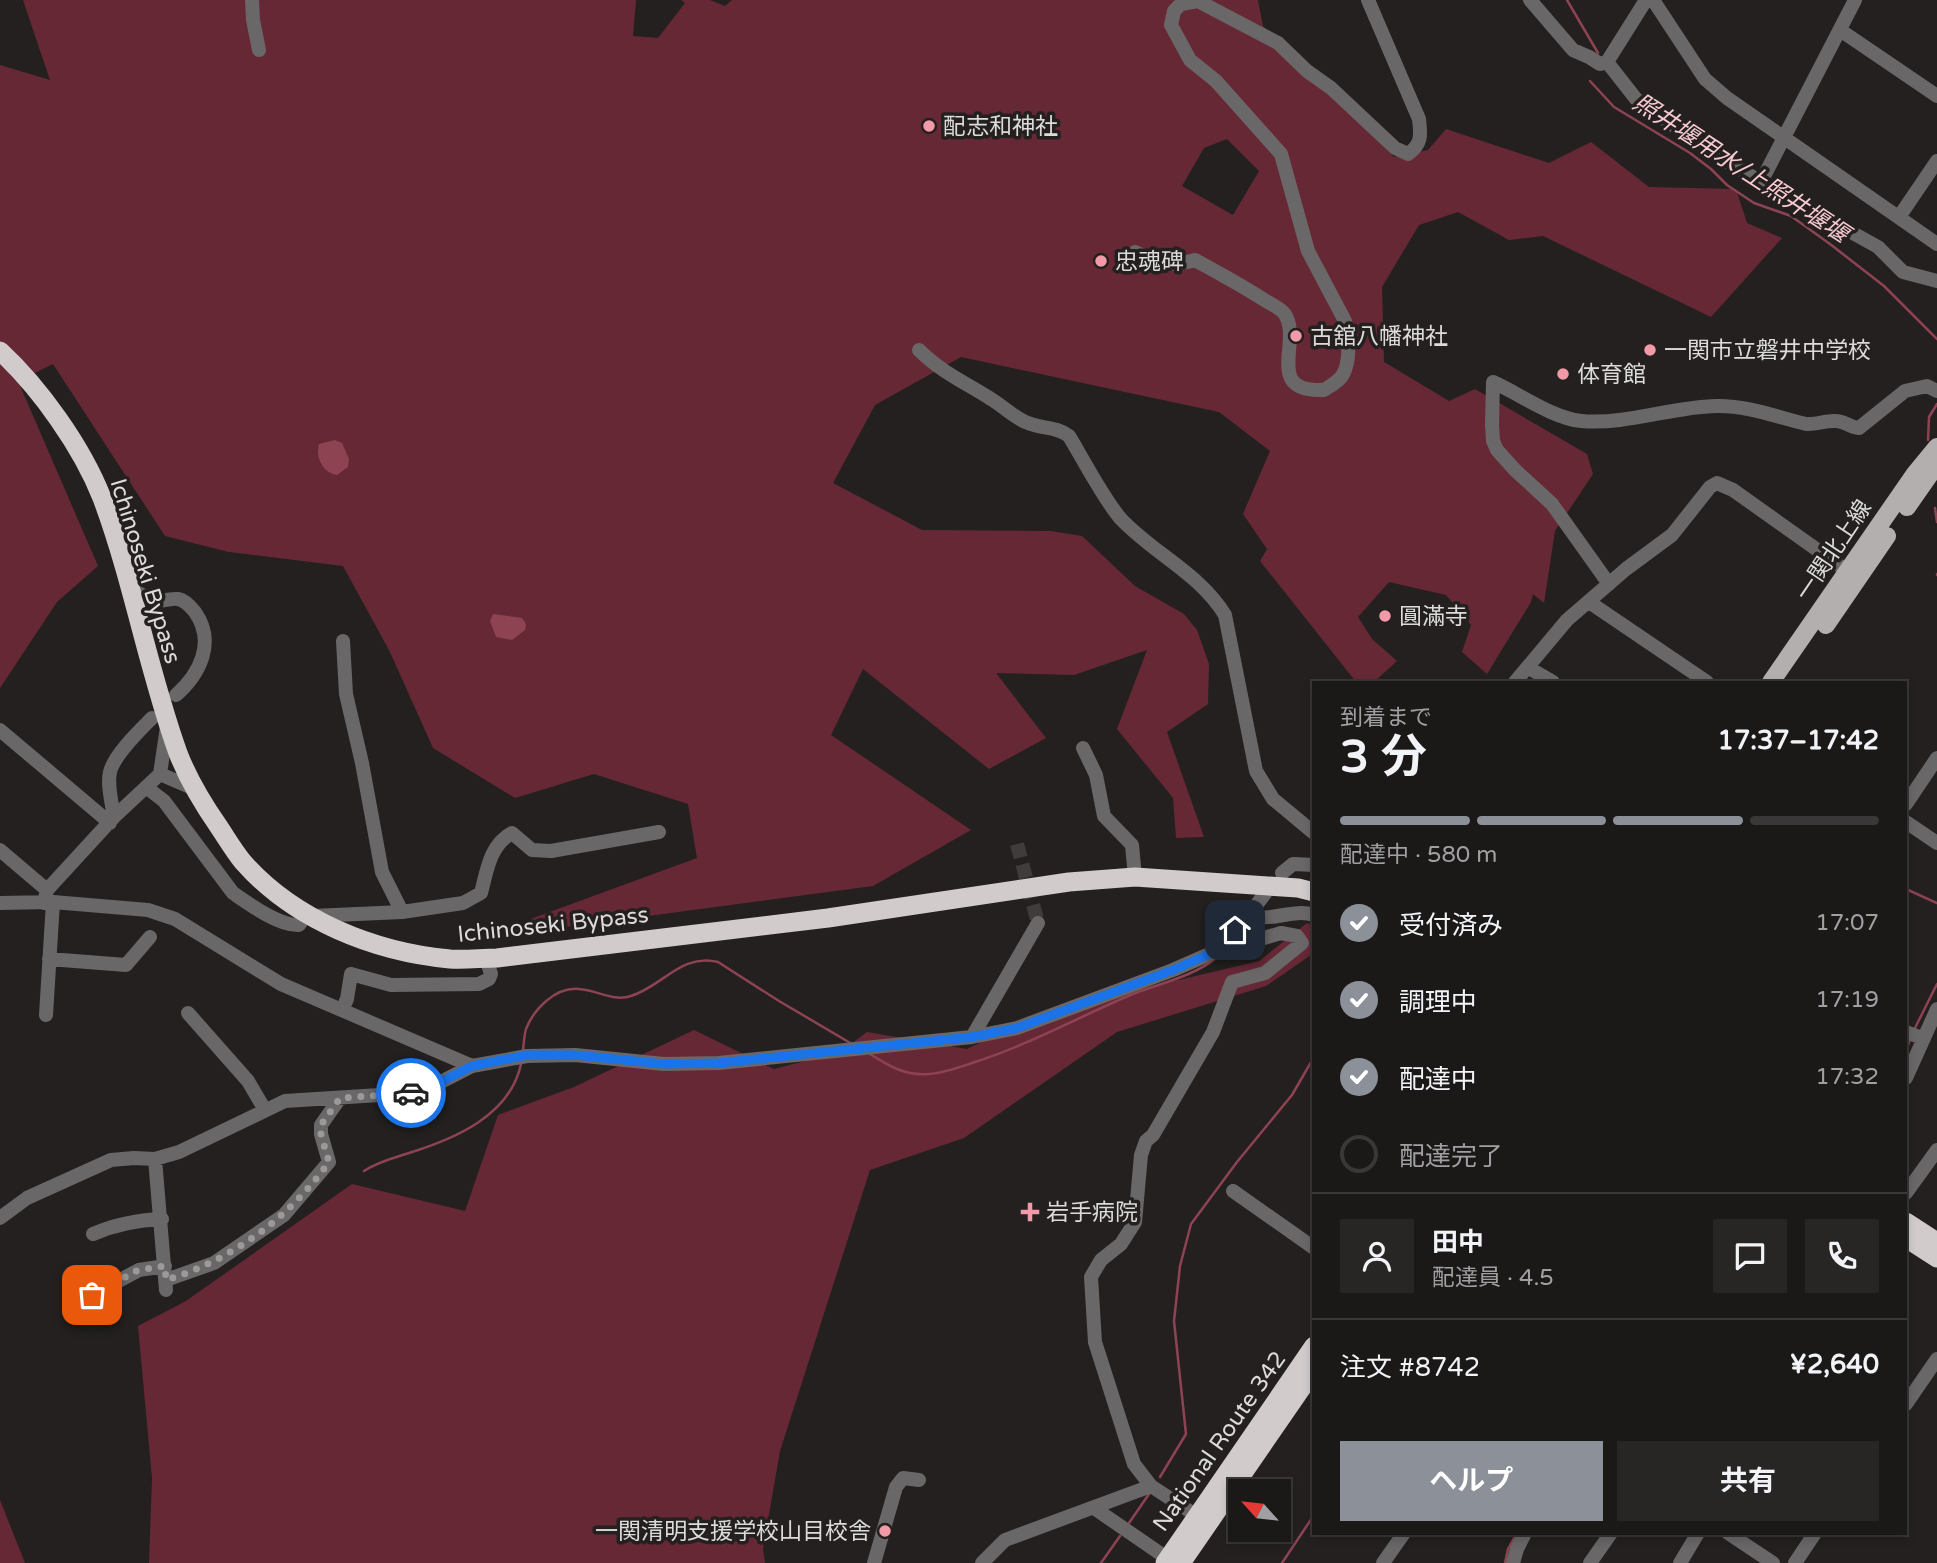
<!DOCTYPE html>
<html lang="ja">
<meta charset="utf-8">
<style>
body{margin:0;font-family:"Varela Round","Noto Sans JP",sans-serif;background:#282525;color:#f1f3f6;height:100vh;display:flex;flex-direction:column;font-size:26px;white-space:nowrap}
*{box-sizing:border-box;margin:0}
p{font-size:23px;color:#a0a0a2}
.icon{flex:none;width:38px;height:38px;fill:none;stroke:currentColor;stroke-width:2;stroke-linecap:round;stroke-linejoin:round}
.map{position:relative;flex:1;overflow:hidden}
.drawer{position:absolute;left:1312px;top:681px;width:595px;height:854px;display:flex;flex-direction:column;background:#1b1818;border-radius:0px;box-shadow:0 4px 10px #0003,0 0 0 2px #393737}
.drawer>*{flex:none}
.needle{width:46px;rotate:297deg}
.buttons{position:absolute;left:1228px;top:1479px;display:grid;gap:14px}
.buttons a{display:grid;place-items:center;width:63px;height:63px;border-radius:0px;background:#1b1818;box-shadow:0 4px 10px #0003,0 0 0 2px #393737;font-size:35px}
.pin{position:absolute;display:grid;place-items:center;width:60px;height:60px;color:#fff;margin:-30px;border-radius:14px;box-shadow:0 4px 10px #0006}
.courier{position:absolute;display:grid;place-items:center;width:70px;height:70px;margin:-35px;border:5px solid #1a73e8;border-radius:50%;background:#fff;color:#222;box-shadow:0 2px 9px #0007}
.summary em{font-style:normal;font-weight:700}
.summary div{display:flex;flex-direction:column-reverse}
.summary{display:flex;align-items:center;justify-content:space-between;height:119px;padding:0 28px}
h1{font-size:46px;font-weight:700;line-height:52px}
.bar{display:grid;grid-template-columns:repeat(4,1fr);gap:10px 7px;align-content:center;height:84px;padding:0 28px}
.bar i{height:9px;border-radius:5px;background:#393737}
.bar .current{background:#8c9099}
.bar p{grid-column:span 4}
.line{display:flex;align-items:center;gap:18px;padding:0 28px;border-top:2px solid #393737}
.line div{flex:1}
.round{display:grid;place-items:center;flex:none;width:74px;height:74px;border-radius:0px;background:#282525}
ol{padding:0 28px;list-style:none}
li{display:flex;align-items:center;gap:21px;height:77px}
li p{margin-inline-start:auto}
li .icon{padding:7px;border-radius:50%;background:#8c9099;color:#fff;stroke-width:4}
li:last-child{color:#a0a0a2}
li i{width:38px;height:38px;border:4px solid #393737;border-radius:50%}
.primary-button{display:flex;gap:14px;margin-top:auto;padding:14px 28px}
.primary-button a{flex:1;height:80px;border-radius:0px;background:#8c9099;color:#fff;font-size:28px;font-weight:700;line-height:80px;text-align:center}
.primary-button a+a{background:#282525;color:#f1f3f6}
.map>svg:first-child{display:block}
</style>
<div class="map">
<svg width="1937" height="1563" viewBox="0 0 1937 1563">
<rect width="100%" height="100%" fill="#242020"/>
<path fill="#672836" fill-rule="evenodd" d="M23,0H636L633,36L658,38L685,3L681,0H710L725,6L732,0H1258L1263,26L1394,157L1428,150L1446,129L1549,163L1591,142L1649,187L1736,189L1747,223L1782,238L1711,317L1543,236L1509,240L1458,212L1419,225L1382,287L1384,362L1449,401L1475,389L1587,454L1593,474L1555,531L1544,603L1533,594L1531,602L1487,674L1462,652L1471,625L1446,595L1389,582L1358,617L1372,639L1397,661L1374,682H1356L1260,561L1267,549L1243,514L1270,451L1219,412L961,357L875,405L833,483L922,530L1051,531L1082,536L1135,586L1184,614L1197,630L1209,664L1208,704L1167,732L1204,837L1176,838L1173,798L1117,729L1147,650L1074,675L996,673L1046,738L989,769L863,669L831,735L971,830L873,886L476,939L697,858L688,804L594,774L515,798L433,748L389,650L343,566L229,552L165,536L53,364L18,381L98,566L57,602L0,688V65L50,80ZM1227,139L1259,171L1233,215L1182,186L1204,148Z
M1307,923L1314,926V953L1266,986L1117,1032L964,1138L870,1170L780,1451L763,1549L765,1563H149L152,1478L138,1326L186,1301L352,1184L465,1211L498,1115L574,1087L694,1030L774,1069L840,1052L867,1032L967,1049L1043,1012L1259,961Z
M0,1497V1500L25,1563H0Z"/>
<path fill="#8d4352" d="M335,440L342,443L349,459L348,467L337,475C323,473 315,458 319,444Z
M493,614L522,618L526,624L525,630L512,640L496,637L490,621Z"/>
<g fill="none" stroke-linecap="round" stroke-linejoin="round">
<path stroke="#8d4352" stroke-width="2.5" d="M1567,0L1598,53
M1590,81L1614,107L1690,153L1711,169L1727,185L1754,203L1791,216L1830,244L1884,286L1937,339
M1928,440L1929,417L1937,404
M1935,508L1937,522
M1937,574V575
M1906,889L1937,903
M1914,1030L1937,984
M523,1050C524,1043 524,1036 526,1029C534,1009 555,987 579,989C597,990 613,1002 631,996C663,986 681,953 718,962L779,1001L852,1044
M1906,1052L1910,1039
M870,1054C889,1066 905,1076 929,1074C945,1073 960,1067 975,1062C1028,1045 1077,1018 1128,996C1156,984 1191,978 1216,958
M364,1171C377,1162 394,1158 409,1153C454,1139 510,1116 521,1064
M1160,1477L1186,1434L1174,1321L1180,1266L1191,1224L1237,1162L1292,1095L1314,1057
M1129,1523L1149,1494
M1101,1563L1120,1536
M1282,1563L1314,1515
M1505,1563L1508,1549L1517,1533"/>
<path stroke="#403c3c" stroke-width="14" stroke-dasharray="14 7" stroke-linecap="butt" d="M1017,844L1038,923"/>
<path stroke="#6a6768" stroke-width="14" d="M252,0L253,20L259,50
M1530,0L1573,50L1589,57L1600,64L1607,62L1646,0
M1653,0L1705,79L1727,98L1937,244
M1840,30L1937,96
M1607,62L1636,99L1711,152L1761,182L1878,247L1903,272L1937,281
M1761,182L1855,0
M1899,217L1937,161
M1135,252C1160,263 1168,268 1195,260C1219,273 1243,286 1266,301C1271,304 1280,308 1284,313C1304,340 1262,393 1324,390C1330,386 1338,382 1342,376C1351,362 1349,337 1345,321L1308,251L1281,154L1216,81L1190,60L1171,25L1174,11L1181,4L1198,1L1278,43L1307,71L1331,88L1395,148L1408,154C1422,144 1421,135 1419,119L1368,0
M919,350C941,372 966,383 991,399C1003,406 1014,418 1028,423C1042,429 1056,426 1069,436C1083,459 1104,500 1121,519C1154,554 1199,573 1225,615L1256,771L1273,799L1314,833
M1609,584L1552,504L1515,470L1497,450L1493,441L1492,425L1493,382C1520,394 1552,418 1581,421C1627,425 1671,407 1716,406C1746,405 1777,417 1806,424C1816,425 1826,420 1836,421C1844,421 1850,427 1859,428L1905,391L1927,386L1937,391
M130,589C138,592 147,599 155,600C163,602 171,598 178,599C184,600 191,607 195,612C216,642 200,674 176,695
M1589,602L1707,682
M343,641L346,694L362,763L382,872L402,912
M1529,668L1553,682
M1515,682L1567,620L1626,569L1672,535L1710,487L1717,483L1733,490L1854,576
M0,730L110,823
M1083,748L1096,775L1104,816L1132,845L1135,877
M160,774L167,727
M146,787L164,801L233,893C249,904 279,926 299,925L307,914
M1906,804L1937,758
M114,817C112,803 107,786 110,772C114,755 140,730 152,718
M1906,822L1937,843
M0,850L47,890
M1282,873L1293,864L1314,865
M0,903L53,902L148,910L175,919L281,984L472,1066
M44,903L47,890L114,817L160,774L195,789
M1249,915C1271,923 1292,908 1314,915
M312,916L402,912L463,903L481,893C487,870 490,845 512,833L532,850L551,851L659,832
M49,959L126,965L150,937
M342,1010L347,999L351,974L391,985L479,984L489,979L491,974L486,958
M188,1013L248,1081L265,1110
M46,1015L53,902
M1906,1032L1922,1038
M972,1037L1038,923
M1906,1078L1937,1009
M155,1159L166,1290
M1233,1191L1314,1248
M1906,1193L1937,1150
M0,1218L27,1198L111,1160L134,1158L155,1159L179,1152L285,1101L411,1093L431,1087L472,1066L527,1056L575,1055L664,1064L719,1063L972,1037L1017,1028L1173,970L1214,952L1249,915L1266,892
M93,1234C116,1224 137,1220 162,1219
M166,1280L214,1263L284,1215L329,1162L321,1134V1125L340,1098
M92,1295L139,1270L165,1266
M1906,1404L1937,1359
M1151,1486L1134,1464L1095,1342L1091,1277L1101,1260L1121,1244L1135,1222L1141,1155L1146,1141L1153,1135L1213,1032L1232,982L1265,973L1302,943L1297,936L1281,933L1215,952
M1094,1508L1174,1563
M1728,1533L1773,1563
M874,1563L896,1487L903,1478L919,1480
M982,1563L1005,1540L1151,1486L1197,1516
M1383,1563L1404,1533
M1513,1563L1517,1549L1525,1533
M1590,1563L1611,1533
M1680,1563L1698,1533
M1795,1563L1815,1533"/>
<path stroke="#b3afaf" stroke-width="18" d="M1907,507L1937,464
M1826,625L1887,536
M1771,682L1914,475L1937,447"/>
<path stroke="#d1cbcc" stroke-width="19" d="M0,351C40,388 82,447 102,498C133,581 148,670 178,753C188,779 203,804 219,827C227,839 234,851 243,862C294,920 374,952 450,959C465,960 482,958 497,958L828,918L1069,882L1135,877L1298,888L1314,892
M1906,1222L1937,1242
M1906,1238L1937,1258
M1165,1563L1314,1346
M1181,1563L1314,1370"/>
</g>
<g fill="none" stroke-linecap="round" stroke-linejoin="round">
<path stroke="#9c9999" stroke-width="7" stroke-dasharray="0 12.6" d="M92,1295L138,1270L165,1266L166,1280C232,1260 289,1218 329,1162L321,1135V1125L340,1098L411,1093"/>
<path stroke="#1a73e8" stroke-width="9" d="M411,1093L431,1087L472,1066L527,1055H575L664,1064L719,1063L972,1037L1017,1028L1173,970L1214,952L1235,930"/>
</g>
<g fill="#f39aa9" stroke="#242020" stroke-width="2.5">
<circle cx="929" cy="126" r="7"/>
<circle cx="1101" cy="261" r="7"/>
<circle cx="1296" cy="336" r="7"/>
<circle cx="1650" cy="350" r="7"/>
<circle cx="1563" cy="374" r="7"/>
<circle cx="1385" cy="616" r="7"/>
<path d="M1026.5 1201.5h7v7h7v7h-7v7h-7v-7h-7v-7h7z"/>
<circle cx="885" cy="1531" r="7"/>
</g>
<g text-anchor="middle" stroke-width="7" stroke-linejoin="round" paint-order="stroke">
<g font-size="23" fill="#dcdada" stroke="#242020" text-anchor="start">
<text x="943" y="134">配志和神社</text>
<text x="1115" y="269">忠魂碑</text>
<text x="1310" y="344">古舘八幡神社</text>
<text x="1664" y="358">一関市立磐井中学校</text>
<text x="1577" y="382">体育館</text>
<text x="1399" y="624">圓滿寺</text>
<text x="1046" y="1220">岩手病院</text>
<text x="871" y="1539" text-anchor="end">一関清明支援学校山目校舎</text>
</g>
<g font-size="23" fill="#dcdada" stroke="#242020">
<text transform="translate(1833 550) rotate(-56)" y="8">一関北上線</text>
<text transform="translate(146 571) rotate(73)" y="8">Ichinoseki Bypass</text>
<text transform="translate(553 924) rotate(-6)" y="8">Ichinoseki Bypass</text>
<text transform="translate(1219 1441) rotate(-55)" y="8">National Route 342</text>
</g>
<g font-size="24" font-style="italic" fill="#f7c9d0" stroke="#242020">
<text transform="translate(1741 168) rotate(33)" y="8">照井堰用水/上照井堰堰</text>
</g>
</g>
</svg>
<div class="buttons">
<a><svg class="needle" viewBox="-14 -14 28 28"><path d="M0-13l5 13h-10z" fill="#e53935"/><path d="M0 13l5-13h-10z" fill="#a0a0a2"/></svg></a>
</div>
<div class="pin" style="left:92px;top:1295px;background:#ea580c"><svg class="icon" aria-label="bag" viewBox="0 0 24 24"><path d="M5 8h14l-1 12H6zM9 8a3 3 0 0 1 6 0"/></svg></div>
<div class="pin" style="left:1235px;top:930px;background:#1f2937"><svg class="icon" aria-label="home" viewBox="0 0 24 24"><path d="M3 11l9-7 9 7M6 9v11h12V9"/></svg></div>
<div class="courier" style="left:411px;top:1093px"><svg class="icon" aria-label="car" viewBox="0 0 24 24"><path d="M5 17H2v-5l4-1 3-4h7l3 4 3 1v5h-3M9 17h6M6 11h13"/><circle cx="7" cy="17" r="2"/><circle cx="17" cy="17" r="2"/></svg></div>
<section class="drawer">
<div class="summary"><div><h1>3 分</h1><p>到着まで</p></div><em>17:37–17:42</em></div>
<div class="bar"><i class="current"></i><i class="current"></i><i class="current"></i><i></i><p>配達中 · 580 m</p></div>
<ol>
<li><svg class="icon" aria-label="check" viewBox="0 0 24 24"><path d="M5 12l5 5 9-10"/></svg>受付済み<p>17:07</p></li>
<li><svg class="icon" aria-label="check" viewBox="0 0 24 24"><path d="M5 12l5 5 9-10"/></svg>調理中<p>17:19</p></li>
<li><svg class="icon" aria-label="check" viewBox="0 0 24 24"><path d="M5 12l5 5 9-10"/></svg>配達中<p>17:32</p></li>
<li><i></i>配達完了</li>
</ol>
<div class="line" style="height:126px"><a class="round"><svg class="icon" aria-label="person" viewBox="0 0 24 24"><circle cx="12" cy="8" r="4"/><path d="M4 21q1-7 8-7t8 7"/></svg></a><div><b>田中</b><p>配達員 · 4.5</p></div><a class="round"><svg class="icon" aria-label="chat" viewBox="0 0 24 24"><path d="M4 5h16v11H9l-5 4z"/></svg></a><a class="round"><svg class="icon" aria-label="phone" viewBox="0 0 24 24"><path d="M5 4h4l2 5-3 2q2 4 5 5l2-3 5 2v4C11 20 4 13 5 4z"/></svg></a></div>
<div class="line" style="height:91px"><div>注文 #8742</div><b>¥2,640</b></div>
<div class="primary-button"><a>ヘルプ</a><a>共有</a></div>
</section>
</div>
